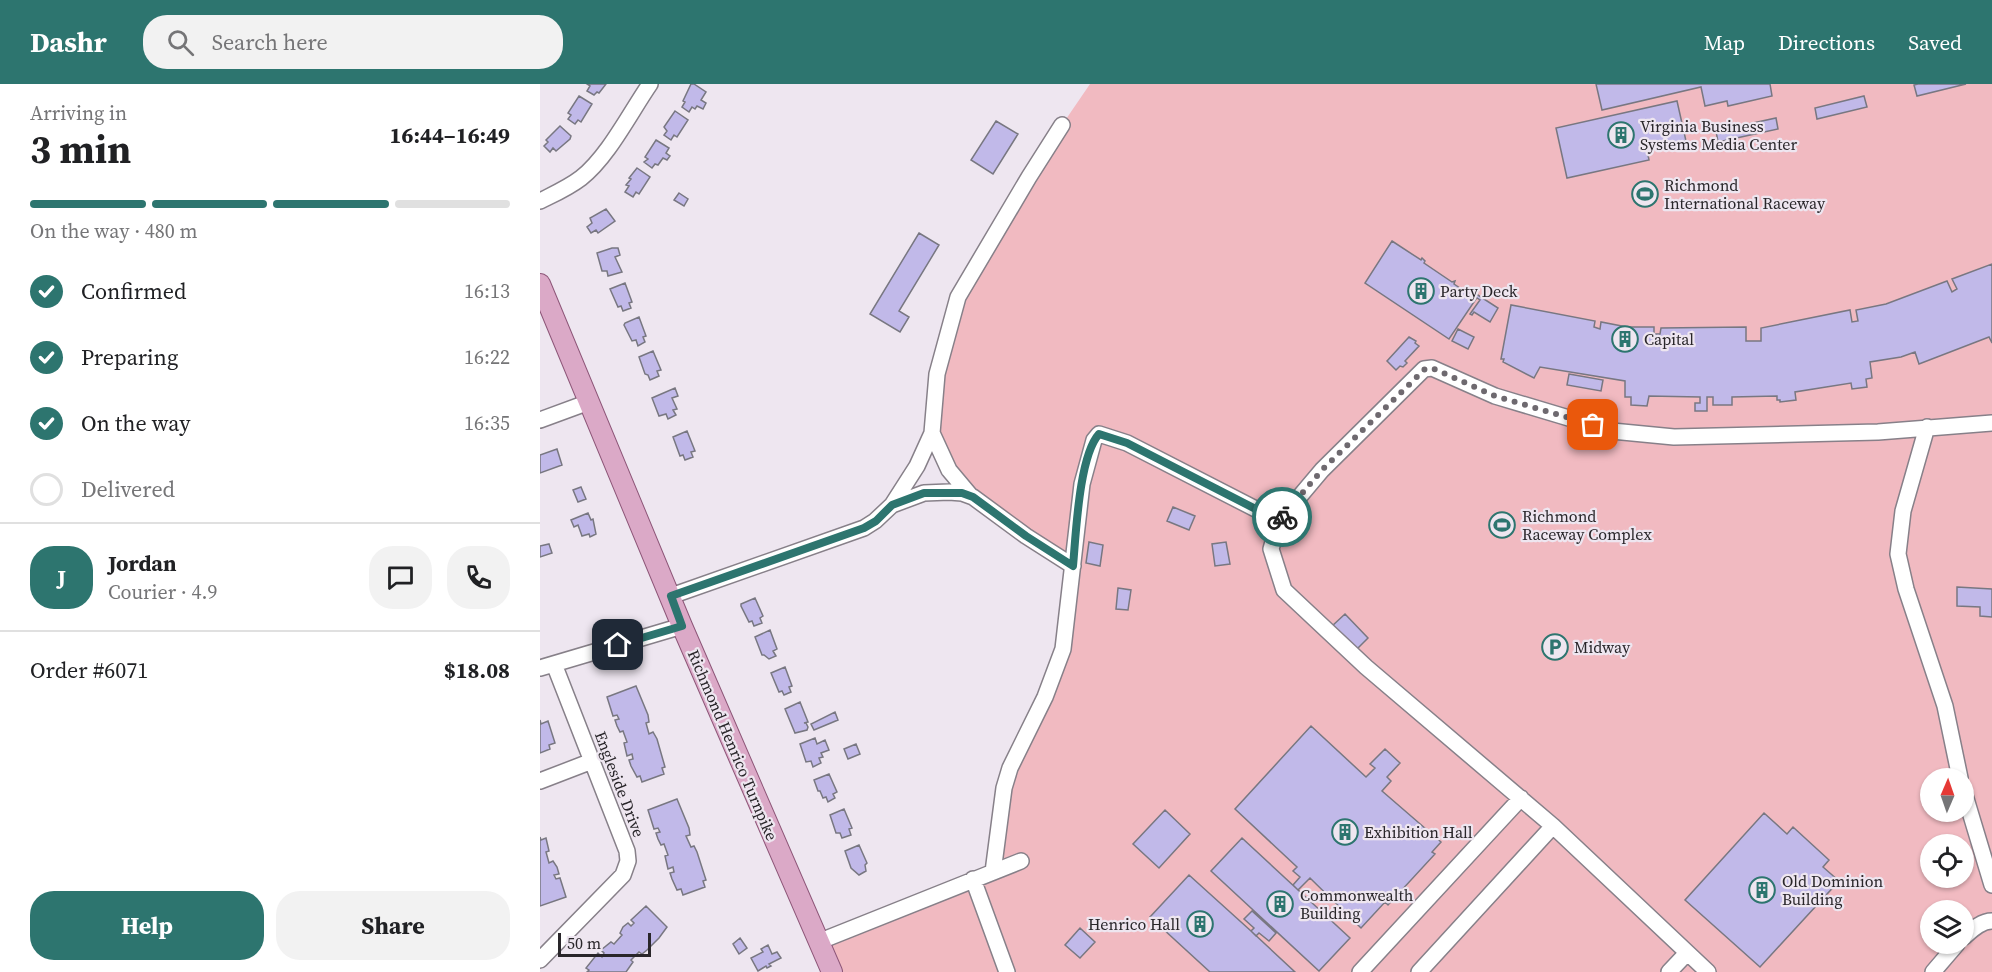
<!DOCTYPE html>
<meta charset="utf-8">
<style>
body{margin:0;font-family:"Source Serif 4",serif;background:#f2f2f2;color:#202124;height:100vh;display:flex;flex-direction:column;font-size:22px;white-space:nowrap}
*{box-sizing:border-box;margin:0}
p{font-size:20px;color:#757577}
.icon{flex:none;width:33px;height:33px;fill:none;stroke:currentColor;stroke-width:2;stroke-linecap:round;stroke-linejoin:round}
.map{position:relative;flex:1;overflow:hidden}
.drawer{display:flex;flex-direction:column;background:#fff;width:540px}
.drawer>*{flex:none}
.needle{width:39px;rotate:2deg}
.fabs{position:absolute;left:1380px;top:684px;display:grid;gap:12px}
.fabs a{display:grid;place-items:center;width:54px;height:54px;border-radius:50%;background:#fff;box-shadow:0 2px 4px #0004;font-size:30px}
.scale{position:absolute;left:18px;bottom:15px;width:93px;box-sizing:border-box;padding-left:6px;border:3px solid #29262a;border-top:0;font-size:16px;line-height:21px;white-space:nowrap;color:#29262a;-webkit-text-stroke:4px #eee6f0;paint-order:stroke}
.pin{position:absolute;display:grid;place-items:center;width:51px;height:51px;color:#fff;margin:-26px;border-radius:12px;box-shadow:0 3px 9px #0006}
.courier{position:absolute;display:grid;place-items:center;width:60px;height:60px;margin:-30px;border:4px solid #2d756f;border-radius:50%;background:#fff;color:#222;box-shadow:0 2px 8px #0007}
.summary em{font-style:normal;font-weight:700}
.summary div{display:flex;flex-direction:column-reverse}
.summary{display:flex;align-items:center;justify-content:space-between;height:102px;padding:0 30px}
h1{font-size:39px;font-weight:700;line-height:45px}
.bar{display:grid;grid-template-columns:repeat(4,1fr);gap:9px 6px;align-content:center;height:72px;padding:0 30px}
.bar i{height:8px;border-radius:4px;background:#e0e0e0}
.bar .current{background:#2d756f}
.bar p{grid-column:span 4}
.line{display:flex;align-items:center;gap:15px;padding:0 30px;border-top:2px solid #e0e0e0}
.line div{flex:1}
.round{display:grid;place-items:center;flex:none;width:63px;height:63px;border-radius:24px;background:#f2f2f2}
ol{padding:0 30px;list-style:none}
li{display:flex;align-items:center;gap:18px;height:66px}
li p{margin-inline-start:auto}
li .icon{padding:6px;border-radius:50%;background:#2d756f;color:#fff;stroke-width:4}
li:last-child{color:#757577}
li i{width:33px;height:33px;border:3px solid #e0e0e0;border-radius:50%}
.cta{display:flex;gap:12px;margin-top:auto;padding:12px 30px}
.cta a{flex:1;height:69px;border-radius:24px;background:#2d756f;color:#fff;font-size:24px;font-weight:700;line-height:69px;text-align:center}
.cta a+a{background:#f2f2f2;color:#202124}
header{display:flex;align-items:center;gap:36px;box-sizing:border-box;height:84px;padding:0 30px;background:#2d756f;color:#fff}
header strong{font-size:28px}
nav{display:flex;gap:33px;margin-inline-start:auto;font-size:21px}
.search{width:420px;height:54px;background:#f2f2f2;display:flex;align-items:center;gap:15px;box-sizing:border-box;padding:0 21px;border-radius:24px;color:#757577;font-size:22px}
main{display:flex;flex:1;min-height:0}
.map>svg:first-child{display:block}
</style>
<header>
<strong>Dashr</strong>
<div class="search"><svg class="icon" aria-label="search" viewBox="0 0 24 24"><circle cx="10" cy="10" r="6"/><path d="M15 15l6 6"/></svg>Search here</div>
<nav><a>Map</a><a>Directions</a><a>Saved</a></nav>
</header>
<main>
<section class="drawer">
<div class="summary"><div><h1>3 min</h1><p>Arriving in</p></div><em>16:44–16:49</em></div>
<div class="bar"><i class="current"></i><i class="current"></i><i class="current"></i><i></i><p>On the way · 480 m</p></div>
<ol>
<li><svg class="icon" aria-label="check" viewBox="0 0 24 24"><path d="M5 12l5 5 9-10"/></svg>Confirmed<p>16:13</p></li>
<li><svg class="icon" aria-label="check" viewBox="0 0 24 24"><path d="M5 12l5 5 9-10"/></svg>Preparing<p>16:22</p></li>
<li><svg class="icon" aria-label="check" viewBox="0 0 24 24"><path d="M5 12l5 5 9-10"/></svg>On the way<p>16:35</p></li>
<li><i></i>Delivered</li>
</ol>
<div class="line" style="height:108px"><b class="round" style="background:#2d756f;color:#fff">J</b><div><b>Jordan</b><p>Courier · 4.9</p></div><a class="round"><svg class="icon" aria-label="chat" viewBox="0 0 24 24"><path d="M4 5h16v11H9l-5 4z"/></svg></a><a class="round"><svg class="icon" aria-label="phone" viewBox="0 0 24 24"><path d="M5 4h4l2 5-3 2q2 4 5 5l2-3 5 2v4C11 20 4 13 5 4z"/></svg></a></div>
<div class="line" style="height:78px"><div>Order #6071</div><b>$18.08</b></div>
<div class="cta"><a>Help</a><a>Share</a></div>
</section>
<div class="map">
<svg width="1452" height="888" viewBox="0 0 1452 888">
<rect width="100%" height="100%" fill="#eee6f0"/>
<path fill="#f1bac1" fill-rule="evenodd" d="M550,0H1452V888H292L278,858L453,788L463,717L505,613L533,482L433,413L392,349L418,213L522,41ZM1390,694H1424V728H1390ZM1390,760H1424V794H1390ZM1390,826H1424V860H1390Z"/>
<path fill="#c1b9e9" stroke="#787781" stroke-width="1.5" d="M47,0H66L59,9L57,8L54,11L47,7L50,2Z
M151,0H154L166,8L161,16L166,19L163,25L157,22L155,25L152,23L149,28L142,23L145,18L143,17Z
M1056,0H1230L1232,12L1188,22L1187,17L1165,22L1161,3L1062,26Z
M1378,0H1426L1377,12L1374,1Z
M39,12L52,20L41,38L38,36L35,40L28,35L31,31L28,29Z
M1324,12L1327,23L1277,35L1275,24Z
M1137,17L1146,57L1107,66L1109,76L1027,94L1016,44Z
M135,27L148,36L137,53L134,51L131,56L124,51L127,47L124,43Z
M1236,34L1238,45L1178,58L1176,47Z
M456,37L478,50L453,90L431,76Z
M20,42L31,52L30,55L16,67L13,64L10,68L4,62L8,58L6,56Z
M116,56L129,64L126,69L130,72L127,76L123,74L118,81L115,80L112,84L104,78L108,75L105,73Z
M97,84L110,93L99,110L96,108L93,113L85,108L89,102L86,101L91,95L89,94Z
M139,109L148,115L144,122L134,116Z
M66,125L75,137L58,149L56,146L51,149L47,143L52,139L50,134Z
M379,149L399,161L359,227L369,233L360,248L330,230Z
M852,157L881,176L882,174L885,177L884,179L912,198L915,197L914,200L936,215L909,255L825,199Z
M72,164H78L80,171L75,173L82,188L68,192L67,187H62L57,169Z
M1452,180V259L1449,253L1379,280L1375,268L1361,273L1330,278L1332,294L1326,295L1327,303L1312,305L1311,299L1255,308L1256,316L1240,318V316H1237V312L1192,313V321H1173V313H1167V327H1155V319H1160V313L1109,312L1107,322L1091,321V313H1085V297L1000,283L994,294L963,278L964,275H961L971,221L1055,237L1054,243L1060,245L1061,238L1087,243H1114V250H1120L1121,244L1206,243V257H1221V244L1310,226L1312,238L1318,237L1316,226L1346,220L1407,197L1412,208L1417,205L1412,195Z
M85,199L92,218L89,219L91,224L83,227L81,222L78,223L70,205Z
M930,206L958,224L950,238L934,228L932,231L930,230L940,216L928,208Z
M99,233L106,252L103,253L105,258L98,262L96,256L92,257L84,241L85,239Z
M918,245L934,253L928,265L912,257Z
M869,253L876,257L875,259L879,262L865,277L867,279L863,283L860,282L856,286L847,277Z
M113,267L121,286L117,287L119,292L110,296L108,291L105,290L99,273Z
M1029,290L1063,296L1061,307L1027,301Z
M135,304L138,312L132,314L137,325L133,326L136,331L128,335L126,330L119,332L112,314Z
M147,347L155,367L151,368L153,373L145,376L143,371L140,372L133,353Z
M17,365L22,381L0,389V371Z
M41,403L46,415L38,418L33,406Z
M633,423L655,432L649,446L627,437Z
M48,429L51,436L53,435L56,450L50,453L49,450L42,452L38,441L34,443L31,436Z
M549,458L563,461L560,482L546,479Z
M686,458L690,480L675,482L672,460Z
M9,460L12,469L0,473V462Z
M1417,503L1452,505V533L1440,532V523L1417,522Z
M578,504L591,506L588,526L576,525Z
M215,514L223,532L220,534L222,539L214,542L212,537L209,538L201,522V520Z
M805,530L828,554L815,567L791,543Z
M230,546L237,565L233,567L236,572L229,575L224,571H222L215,553Z
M245,583L252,602L249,603L251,608L244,611L242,607L239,608L231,589Z
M96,602L108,631L109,638L106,639L109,650L113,648L117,655L125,683L122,684L124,690L102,698L100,692L97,693L91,682L89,676L93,675L92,670L87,672L84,659L87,658L83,647L80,648L77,642L75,636L79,635L77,631L73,632L67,613Z
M260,618L268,638L264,639H266L268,643L267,646L255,649L245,625Z
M295,628L298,636L274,646L271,640Z
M0,636L1,640L8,637L15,659L9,661L10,665L0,669Z
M771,642L826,693L835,684L830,680L845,665L860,679L847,693L851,697L842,707L901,758L892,768L895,770L848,821L845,818L821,844L770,794L758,806L753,801L760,793L753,787L757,783L695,725Z
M275,654L277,660L285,656L289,666L281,669L283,673L279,674L281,679L273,683L271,677L266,678L260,660Z
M316,660L320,670L308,675L304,665Z
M289,690L297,708L293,710L295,714L288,718L286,713L283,714L280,707H278L274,696Z
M137,715L149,744L150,751L146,752L151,763L154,762L157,768L166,796L163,797L165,803L143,811L141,805L137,806L132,795L130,789L134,788L133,783L128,785L125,772L128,771L124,760L121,761L118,755L116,749L120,748L118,744L114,745L108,726Z
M304,725L312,744L309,745L311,751L302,754L300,749H296L290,731Z
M625,726L650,750L619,784L593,760Z
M1224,729L1247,750L1253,743L1289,776L1283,783L1299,797L1220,883L1145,816Z
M0,753L1,756L6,754L9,767L6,768L9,779L13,777L17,783L19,790L14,791L16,795L20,794L26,813L0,822Z
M702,754L810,854L779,887L671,787Z
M319,761L327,779L325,781L326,787L319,791L311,784L305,767Z
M649,791L711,847L755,888H670L610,833Z
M106,822L127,843L119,854L107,866L102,870L99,868L91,876L93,878L86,888H47L49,886L46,884L58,869L62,873L64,869L61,866L71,858L74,860L82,851L80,849L83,843L88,839L91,842L94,839L91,836Z
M712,827L736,849L729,857L719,849L716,852L711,847L714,844L704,835Z
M540,844L555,858L540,874L525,861Z
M200,854L207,864L199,870L193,860Z
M228,861L232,870L237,868L241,874L229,880L231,882L227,884L226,882L218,887L211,874L223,868L221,865Z"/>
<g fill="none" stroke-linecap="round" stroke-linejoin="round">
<g stroke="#878089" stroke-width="18">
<path id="minor" d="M0,117C14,110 28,104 41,94C68,73 90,29 110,0
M0,336L49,318
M1387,343L1363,427L1358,470L1366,505L1405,622L1420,694
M392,349L409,386L430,411
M352,421L377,382L392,349L397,290L418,213L489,93L522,41
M131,512L324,444L335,437L352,421L384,409L409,408L422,409L433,413L486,452L533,482
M0,584L142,542
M0,697L52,677
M1424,708L1452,801
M453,788L464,704L470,684L505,613L523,565L542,400L554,356L559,350L587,359L739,437
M433,795L467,888
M1424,853C1432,846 1441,837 1452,837
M278,858L481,777
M0,876L83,791L88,777L87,767L14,580
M820,888L981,714
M879,888L1013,742
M1129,888L1147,869
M1168,888L1013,742L826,583L744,506L731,465L739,437L782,386L884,285L892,284L955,312L1072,347L1134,353L1338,348L1452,339
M1393,888L1417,860"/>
</g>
<g stroke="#8d5678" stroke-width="22">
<path id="major" d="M0,200L142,542L292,888"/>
</g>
<use href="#minor" stroke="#fff" stroke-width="15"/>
<use href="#major" stroke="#dba9c7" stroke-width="20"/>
</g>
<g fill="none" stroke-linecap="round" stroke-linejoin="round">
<path stroke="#6e696f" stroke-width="6" stroke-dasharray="0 10.8" d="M742,433L782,386L885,285L892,284L955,312L1053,341"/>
<path stroke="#2d756f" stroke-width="8" d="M78,561L142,542L131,512L324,444L336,437L352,421L384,409H422L433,413L486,452L533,482C536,450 539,372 559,350L587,359L739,437L742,433"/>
</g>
<defs>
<g id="building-ring" transform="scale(1.35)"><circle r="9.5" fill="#eee6f0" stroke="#2d756f" stroke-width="1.5"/><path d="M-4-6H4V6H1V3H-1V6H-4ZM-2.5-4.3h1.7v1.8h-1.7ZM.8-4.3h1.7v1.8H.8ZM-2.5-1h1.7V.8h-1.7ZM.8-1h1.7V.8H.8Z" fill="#2d756f"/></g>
<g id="stadium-ring" transform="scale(1.35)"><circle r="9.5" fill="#eee6f0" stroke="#2d756f" stroke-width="1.5"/><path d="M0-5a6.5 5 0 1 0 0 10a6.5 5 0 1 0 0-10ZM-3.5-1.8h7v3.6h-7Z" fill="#2d756f"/></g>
<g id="parking-ring" transform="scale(1.35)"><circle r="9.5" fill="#eee6f0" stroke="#2d756f" stroke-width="1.5"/><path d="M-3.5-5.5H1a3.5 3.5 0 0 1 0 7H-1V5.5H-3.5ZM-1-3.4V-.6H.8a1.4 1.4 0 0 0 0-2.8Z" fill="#2d756f"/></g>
</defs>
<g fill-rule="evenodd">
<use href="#building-ring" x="1081" y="51"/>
<use href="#stadium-ring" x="1105" y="110"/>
<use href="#building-ring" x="881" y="207"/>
<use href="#building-ring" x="1085" y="255"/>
<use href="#stadium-ring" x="962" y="441"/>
<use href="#parking-ring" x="1015" y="563"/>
<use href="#building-ring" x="805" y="748"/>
<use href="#building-ring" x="1222" y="806"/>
<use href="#building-ring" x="740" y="820"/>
<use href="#building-ring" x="660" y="840"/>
</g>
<g text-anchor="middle" stroke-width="4.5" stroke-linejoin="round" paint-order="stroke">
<g font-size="16" fill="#29262a" stroke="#eee6f0" text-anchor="start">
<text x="1100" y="48">Virginia Business<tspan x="1100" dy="18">Systems Media Center</tspan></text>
<text x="1124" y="107">Richmond<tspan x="1124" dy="18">International Raceway</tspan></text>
<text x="900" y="213">Party Deck</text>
<text x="1104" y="261">Capital</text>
<text x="982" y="438">Richmond<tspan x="982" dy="18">Raceway Complex</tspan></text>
<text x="1034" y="569">Midway</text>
<text x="824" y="754">Exhibition Hall</text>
<text x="1242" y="803">Old Dominion<tspan x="1242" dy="18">Building</tspan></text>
<text x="760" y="817">Commonwealth<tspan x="760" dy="18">Building</tspan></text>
<text x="640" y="846" text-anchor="end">Henrico Hall</text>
</g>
<g font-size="16" fill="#29262a" stroke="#eee6f0">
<text transform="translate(193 661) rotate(67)" y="6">Richmond Henrico Turnpike</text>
<text transform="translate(80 700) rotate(69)" y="6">Engleside Drive</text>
</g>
</g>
</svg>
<div class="fabs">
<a><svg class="needle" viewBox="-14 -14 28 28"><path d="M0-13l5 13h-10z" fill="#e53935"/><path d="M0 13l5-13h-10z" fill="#757577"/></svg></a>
<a><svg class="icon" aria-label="locate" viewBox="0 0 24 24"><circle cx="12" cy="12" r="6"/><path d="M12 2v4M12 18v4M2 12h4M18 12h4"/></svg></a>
<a><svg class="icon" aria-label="layers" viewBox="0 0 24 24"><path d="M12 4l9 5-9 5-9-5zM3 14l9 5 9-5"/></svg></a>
</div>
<div class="scale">50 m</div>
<div class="pin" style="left:1053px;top:341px;background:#ea580c"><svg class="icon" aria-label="bag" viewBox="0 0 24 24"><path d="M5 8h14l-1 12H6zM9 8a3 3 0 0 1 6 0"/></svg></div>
<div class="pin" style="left:78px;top:561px;background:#1f2937"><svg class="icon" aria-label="home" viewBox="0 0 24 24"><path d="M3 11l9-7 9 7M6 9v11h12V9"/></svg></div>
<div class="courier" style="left:742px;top:433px"><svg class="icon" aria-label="bike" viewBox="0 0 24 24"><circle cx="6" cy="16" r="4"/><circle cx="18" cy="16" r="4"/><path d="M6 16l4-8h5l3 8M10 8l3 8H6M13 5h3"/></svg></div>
</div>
</main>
